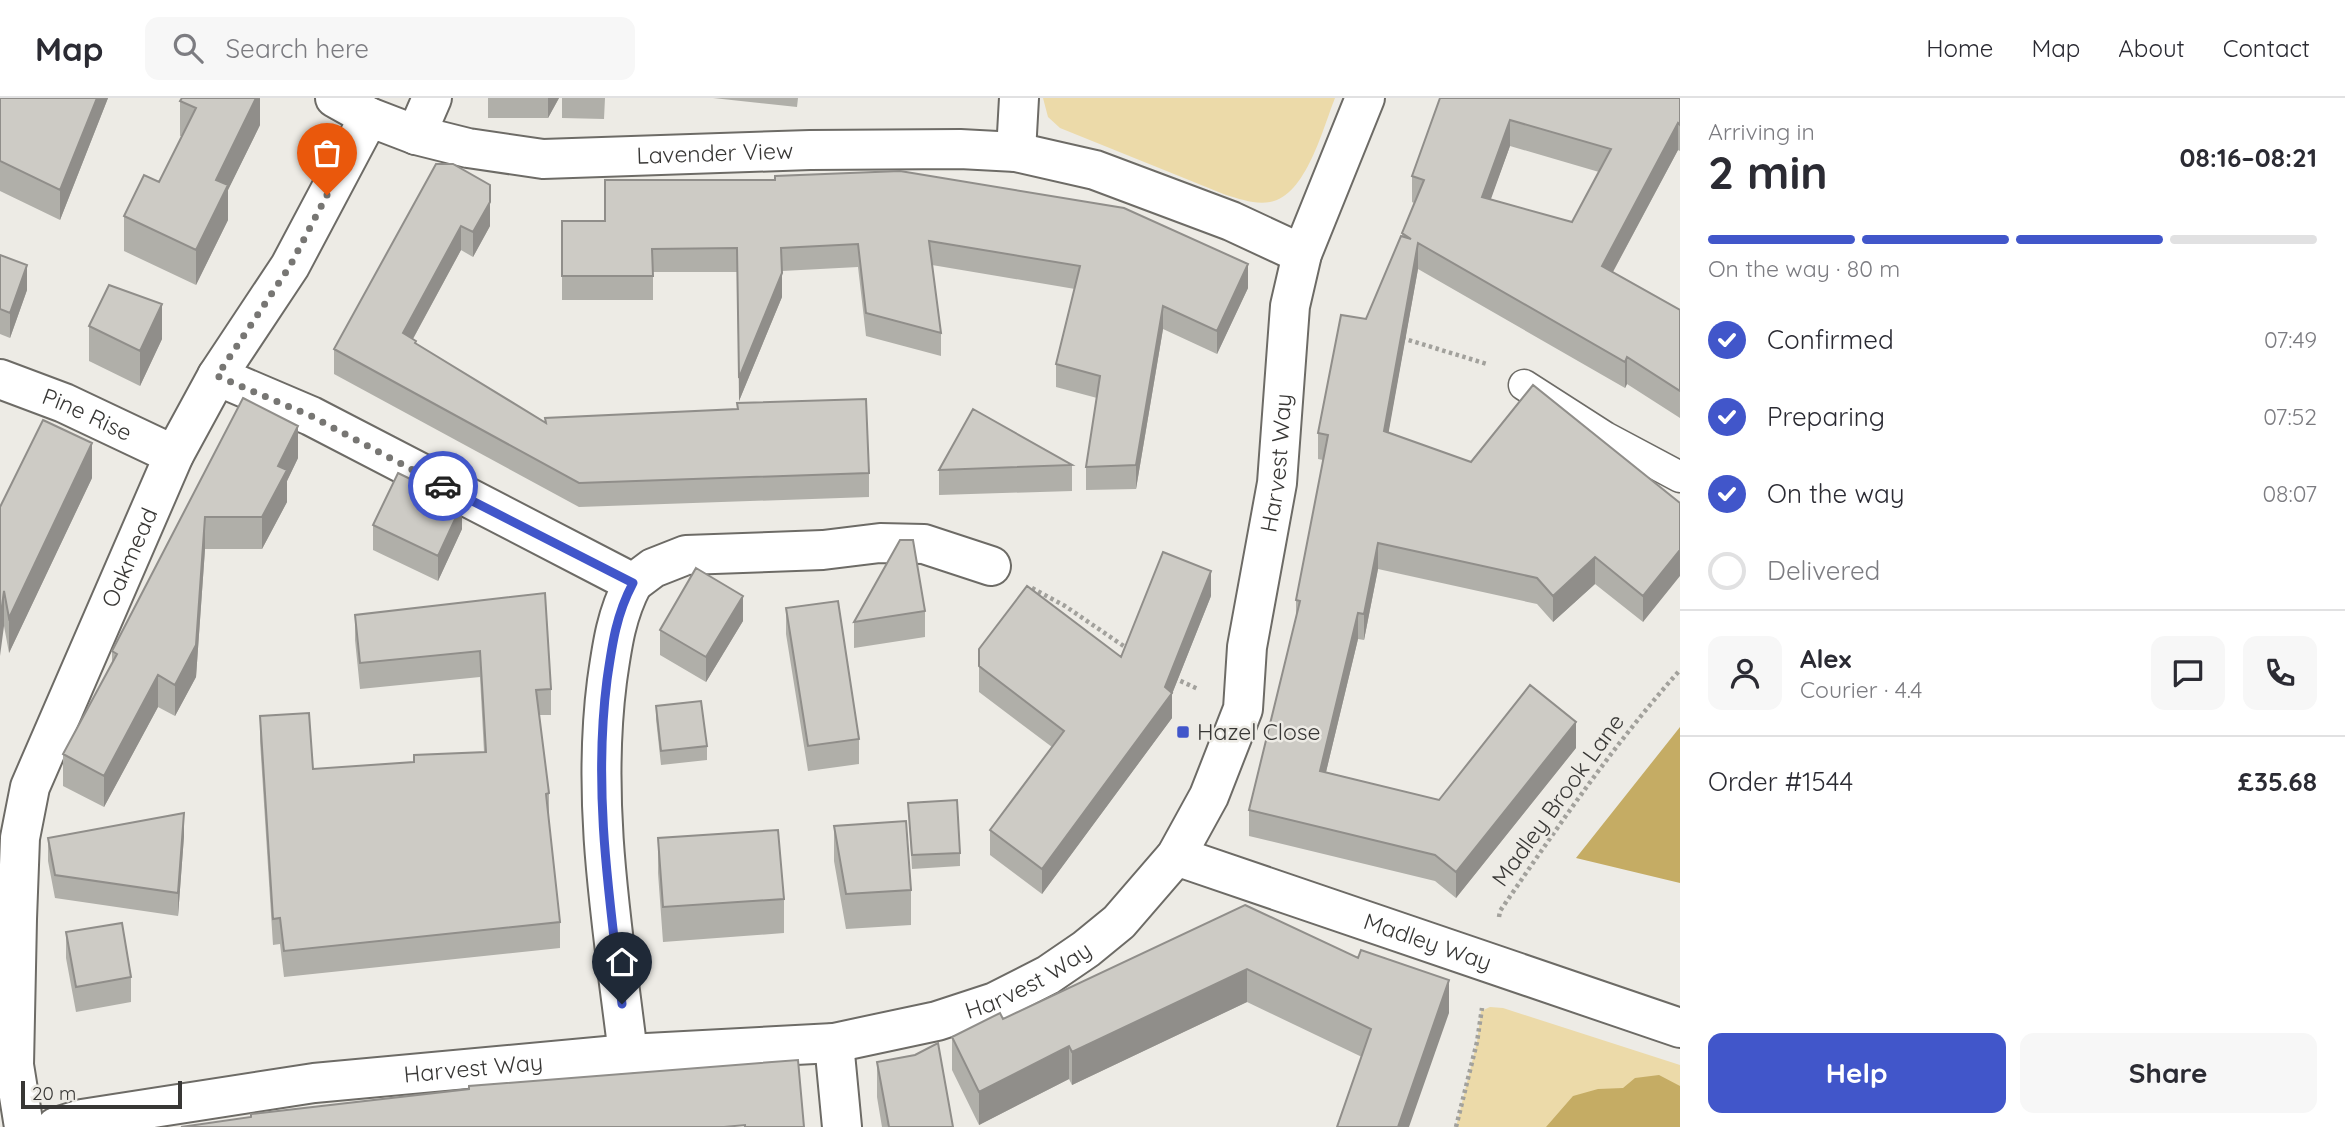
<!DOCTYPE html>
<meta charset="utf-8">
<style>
body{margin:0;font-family:Quicksand,sans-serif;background:#f7f7f7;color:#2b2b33;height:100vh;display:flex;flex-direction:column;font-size:26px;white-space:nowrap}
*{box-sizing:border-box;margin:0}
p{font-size:23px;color:#7c7c81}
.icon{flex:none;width:38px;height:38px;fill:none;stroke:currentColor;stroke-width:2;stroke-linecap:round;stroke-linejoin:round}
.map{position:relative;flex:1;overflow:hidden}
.details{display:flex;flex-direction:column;background:#fff;width:665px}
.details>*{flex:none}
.scale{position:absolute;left:21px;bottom:18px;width:161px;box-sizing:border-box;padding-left:7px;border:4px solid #383735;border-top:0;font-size:19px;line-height:24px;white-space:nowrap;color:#383735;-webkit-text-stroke:5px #edebe5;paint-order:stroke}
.pin{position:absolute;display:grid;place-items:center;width:60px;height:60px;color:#fff;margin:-72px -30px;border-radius:50% 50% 50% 0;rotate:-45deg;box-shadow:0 0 7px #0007}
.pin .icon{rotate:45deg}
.courier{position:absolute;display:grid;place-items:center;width:70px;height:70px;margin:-35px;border:5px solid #4156ca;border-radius:50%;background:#fff;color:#222;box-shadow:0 2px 9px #0007}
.head em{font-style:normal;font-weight:700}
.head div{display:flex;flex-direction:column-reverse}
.head{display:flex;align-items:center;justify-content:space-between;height:119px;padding:0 28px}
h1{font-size:46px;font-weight:700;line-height:52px}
.bar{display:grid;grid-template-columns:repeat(4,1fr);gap:10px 7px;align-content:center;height:84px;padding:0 28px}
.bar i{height:9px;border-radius:5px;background:#e1e1e2}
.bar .on{background:#4156ca}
.bar p{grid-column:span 4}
.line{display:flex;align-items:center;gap:18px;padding:0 28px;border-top:2px solid #e1e1e2}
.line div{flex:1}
.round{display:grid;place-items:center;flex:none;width:74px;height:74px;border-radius:14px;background:#f7f7f7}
ol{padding:0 28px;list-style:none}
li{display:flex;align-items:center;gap:21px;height:77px}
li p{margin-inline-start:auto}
li .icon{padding:7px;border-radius:50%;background:#4156ca;color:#fff;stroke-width:4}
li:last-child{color:#7c7c81}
li i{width:38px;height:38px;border:4px solid #e1e1e2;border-radius:50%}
.action{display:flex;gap:14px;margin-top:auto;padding:14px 28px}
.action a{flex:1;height:80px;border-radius:14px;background:#4156ca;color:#fff;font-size:28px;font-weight:700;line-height:80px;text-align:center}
.action a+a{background:#f7f7f7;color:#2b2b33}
header{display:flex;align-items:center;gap:42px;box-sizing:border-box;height:98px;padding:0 35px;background:#fff;border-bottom:2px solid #e1e1e2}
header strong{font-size:33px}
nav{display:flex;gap:38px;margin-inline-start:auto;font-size:24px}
.search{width:490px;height:63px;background:#f7f7f7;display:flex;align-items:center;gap:18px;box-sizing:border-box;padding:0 24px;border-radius:14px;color:#7c7c81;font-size:26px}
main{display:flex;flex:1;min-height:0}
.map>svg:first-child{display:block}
</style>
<header>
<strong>Map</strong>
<div class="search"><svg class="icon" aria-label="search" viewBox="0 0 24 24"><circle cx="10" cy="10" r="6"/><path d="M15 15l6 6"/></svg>Search here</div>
<nav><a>Home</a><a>Map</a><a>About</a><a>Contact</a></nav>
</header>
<main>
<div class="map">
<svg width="1680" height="1029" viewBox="0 0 1680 1029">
<rect width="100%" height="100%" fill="#edebe5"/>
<path fill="#ecdaa9" d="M1043,0H1335C1323,30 1306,98 1270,104C1256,107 1240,101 1226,97L1060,30L1048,19Z
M1490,909L1503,910L1680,967V1029H1456L1477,944L1481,913Z"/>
<path fill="#c5ac64" d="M1680,629V785L1576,760Z
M1659,977L1680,988V1029H1546L1573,998L1598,991L1623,990L1635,980Z"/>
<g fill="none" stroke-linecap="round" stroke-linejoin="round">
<g stroke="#6d6b66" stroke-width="33">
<path id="service" d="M1524,287L1605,339L1680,379"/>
</g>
<g stroke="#6d6b66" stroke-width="42">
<path id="pedestrian" d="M416,37L432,0"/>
</g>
<g stroke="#6d6b66" stroke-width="42">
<g id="minor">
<path d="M335,0L369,19"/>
<path d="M1016,54L1019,0"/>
<path d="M217,278L311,318L633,485L653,470L686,457L823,452L880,445L924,446L991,468"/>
<path id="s1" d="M0,281L64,305L174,357"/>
<path id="s2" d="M1176,758L1680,930"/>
<path d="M834,945L842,1029"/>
<path d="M628,956C613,832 591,708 607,583C612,548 616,517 633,485"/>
<path id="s3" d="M24,1029L14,967L17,821L20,740L30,689L174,357L217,278L290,168L369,19L416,37L468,50L543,61L810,52L960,51L1016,54L1095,72L1231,123L1302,156"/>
<path id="s4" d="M56,1029L82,1021L314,985L628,956L834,945L937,923L995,904L1048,877L1086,851L1119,824L1176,758L1209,698L1243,611L1247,549L1277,385L1290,208L1302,156L1365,0"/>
</g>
</g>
<path stroke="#a2a19c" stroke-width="4.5" stroke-dasharray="3.5 3.5" stroke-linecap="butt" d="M1402,240L1487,266
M1032,490L1065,508L1128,551
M1174,580L1198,591
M1499,819L1500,813C1557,730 1613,647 1680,572
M1456,1029L1477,944L1482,910"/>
<use href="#service" stroke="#fff" stroke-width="30"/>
<use href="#pedestrian" stroke="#fff" stroke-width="38"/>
<use href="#minor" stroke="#fff" stroke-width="38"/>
</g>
<path fill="#b0afa9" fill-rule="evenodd" d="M0,0H108L60,122L0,93Z
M260,0V27L228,92V122L196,187L124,153V118L159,84L182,38H180V3Z
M488,0H559L548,20H488Z
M562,0H605L604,21L562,20Z
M713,0H798L797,9Z
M1440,0H1680V53L1678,52L1613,174L1680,212V320L1627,286L1625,290L1418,171L1388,335L1471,364L1680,405L1643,524L1595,486L1553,524L1537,506L1378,471L1364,542L1358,541L1326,674L1439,702L1576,650L1456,800L1435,783L1249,738V712L1296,520V502L1323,362L1318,361V335L1402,138V135L1414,105L1412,104V78ZM1510,48L1599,74L1572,124L1490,102Z
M436,66L490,128L473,159L461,152L413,241L416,246L545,324L869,375V399L579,409L334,276V251Z
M605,82L1248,190L1217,256L1163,231L1136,391L1086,392V369L1097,300L1056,289V266L1075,191L932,167L941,235V258L866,238L858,169L782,173V199L739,303L737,174H653V202H562V123H605Z
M0,157L27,192L10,240L0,236Z
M89,228L162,241L140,288L89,263Z
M243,300L298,360L287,383V404L262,451H205L196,579L175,618L158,609L104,709L63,688V656L112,566V553Z
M1072,367V393L939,397V372Z
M92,380L9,555L4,528L0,409Z
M373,427L462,431L438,483L373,452Z
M545,495L551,591V617H539L549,695V721L560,824V850L284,879L280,846L273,847L260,643V618L313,671L414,664L484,654L480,579L360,591L355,542V517Z
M1211,498L1172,596V620L1042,796L990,757V732L1052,649L979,594V551L1121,559Z
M786,510L859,641V666L808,673L786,536Z
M925,513V539L854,550V524Z
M743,523L706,584L660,557V532Z
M656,608L707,648V662L661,667L656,621Z
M908,705L960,755V768L912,771Z
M834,728L911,792V827L846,831L834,763Z
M184,738L178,818L55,800L48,763V740Z
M658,740L784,801V835L663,844L658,775Z
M1245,807L1449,915L1362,959L1247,904L1072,987L1069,981L979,1027L952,972V939L1003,921Z
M66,834L131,879V904L76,914L66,860Z
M877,964L953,1029H882L877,999Z"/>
<path fill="#908e8a" d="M97,0H108L60,122V92Z
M256,0H260V27L228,92V122L196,187V152L216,82Z
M548,0H559L548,20Z
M1510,22V48L1482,126V99Z
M1678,25V52L1602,194V168Z
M490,104V128L473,159V134Z
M461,128V152L403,259V235Z
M1418,145V171L1384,360V333Z
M1248,166V190L1217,256V233Z
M27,167V192L10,240V215Z
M782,175V199L739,303V280Z
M162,206V241L140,288V253Z
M1163,208V231L1136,391V367Z
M1627,259V286L1625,290V264Z
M298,328V360L287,383V404L262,451V419L278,368Z
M92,345V380L9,555V520Z
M462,406V431L438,483V458Z
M205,419V451L196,579L175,618V587Z
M1378,445V471L1364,542V516Z
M1680,452V478L1643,524V498Z
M1595,459V486L1553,524V498Z
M1211,473V498L1172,596V620L1042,796V771L1165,589Z
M4,493V528L0,558V523Z
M743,498V523L706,584V559Z
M1358,515V541L1320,699V673Z
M158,577V609L104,709V678Z
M1576,624V650L1456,800V774Z
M184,715V738L178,818V795Z
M1247,871V904L1072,987V954Z
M1449,882V915L1409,1029H1398Z
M1069,948V981L979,1027V994Z"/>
<path fill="#cdcbc5" stroke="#908e8a" stroke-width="2" fill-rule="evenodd" d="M0,0H97L60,92L0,63Z
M182,0H256L216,82L228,87L196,152L124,118L144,77L159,84L196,10L180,3Z
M1440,0H1680V27L1678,25L1602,168L1680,212V293L1627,259L1625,264L1418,145L1384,333L1471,364L1533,287L1680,405V452L1643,498L1595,459L1553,498L1537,480L1378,445L1364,516L1358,515L1320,673L1439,702L1530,587L1576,624L1456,774L1435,757L1249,712L1300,503L1296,502L1328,337L1318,335L1341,217L1366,221L1401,138L1411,141L1402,135L1424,82L1412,78ZM1510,22L1611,51L1572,124L1482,99Z
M436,66H453L490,87V104L473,134L461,128L403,235L416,243L415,245L546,325L545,320L738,311L737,305L866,301L869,375L579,385L334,251Z
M900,73L1124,110L1248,166L1217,233L1163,208L1136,367L1086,369L1100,278L1056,266L1080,168L929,143L941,235L866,215L858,146L781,150L782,175L739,280L737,150L652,151L653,178H562V123H605V82H775V78Z
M0,157L27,167L10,215L0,211Z
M109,187L162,206L140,253L89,228Z
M243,300L298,328L278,368L287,372L262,419H205L196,547L175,587L158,577L104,678L63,656L117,556L112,553Z
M973,311L1072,367L939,372Z
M43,322L92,345L9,520L4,493L0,523V409Z
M398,375L462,406L438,458L373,427Z
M900,442H913L925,513L854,524Z
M1163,454L1211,473L1165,589L1172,595L1042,771L990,732L1064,633L979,568V551L1027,488L1121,559Z
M696,470L743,498L706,559L660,532Z
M545,495L551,591L536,592L549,695L546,696L560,824L284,853L280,820L273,821L260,618L309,615L313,671L414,664V657L486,654L480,553L360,565L355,517Z
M838,503L859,641L808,648L786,510Z
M701,603L707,648L661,653L656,608Z
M957,702L960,755L912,757L908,705Z
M184,715L178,795L55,777L48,740Z
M906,723L911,792L846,796L834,728Z
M778,732L784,801L663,809L658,740Z
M1245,807L1358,860L1361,852L1449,882L1398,1029H1337L1371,931L1247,871L1072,954L1069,948L979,994L952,939L1000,915L1003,921Z
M122,825L131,879L76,889L66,834Z
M938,945L953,1029H889L877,964L915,957Z
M798,962L804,1029H745V1027L724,1029H181L251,1019V1016L469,991V988Z"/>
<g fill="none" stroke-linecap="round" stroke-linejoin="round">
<path stroke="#777673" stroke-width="7" stroke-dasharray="0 12.6" d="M327,97L290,168L217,278L311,318L443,388"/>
<path stroke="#4156ca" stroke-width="9" d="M443,388L633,485C616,517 612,547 607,582C593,691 609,798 622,906"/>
</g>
<rect fill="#4156ca" stroke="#edebe5" stroke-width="2.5" x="1176" y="627" width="14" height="14" rx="3.5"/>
<g text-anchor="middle" stroke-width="5" stroke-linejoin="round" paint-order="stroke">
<g font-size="23" fill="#383735" stroke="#edebe5">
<text dy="8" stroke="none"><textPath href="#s3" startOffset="1446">Lavender View</textPath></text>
<text dy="8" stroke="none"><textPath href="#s1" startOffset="94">Pine Rise</textPath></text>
<text dy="8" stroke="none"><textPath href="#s4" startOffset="1596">Harvest Way</textPath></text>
<text dy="8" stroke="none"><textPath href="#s3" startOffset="592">Oakmead</textPath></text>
<text transform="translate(1558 702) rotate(-54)" y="8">Madley Brook Lane</text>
<text dy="8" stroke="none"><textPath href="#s2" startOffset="266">Madley Way</textPath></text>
<text dy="8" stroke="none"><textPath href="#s4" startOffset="989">Harvest Way</textPath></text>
<text dy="8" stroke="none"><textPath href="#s4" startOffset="422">Harvest Way</textPath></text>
</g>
<g font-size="23" fill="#383735" stroke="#edebe5" text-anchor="start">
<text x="1197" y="642">Hazel Close</text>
</g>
</g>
</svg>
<div class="scale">20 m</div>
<div class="pin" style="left:327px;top:97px;background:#ea580c"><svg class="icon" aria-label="bag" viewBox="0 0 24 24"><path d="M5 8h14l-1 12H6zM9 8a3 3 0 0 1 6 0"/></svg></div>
<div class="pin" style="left:622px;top:906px;background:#1f2937"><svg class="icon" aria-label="home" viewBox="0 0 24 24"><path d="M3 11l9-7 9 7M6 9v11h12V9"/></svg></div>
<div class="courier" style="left:443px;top:388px"><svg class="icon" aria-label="car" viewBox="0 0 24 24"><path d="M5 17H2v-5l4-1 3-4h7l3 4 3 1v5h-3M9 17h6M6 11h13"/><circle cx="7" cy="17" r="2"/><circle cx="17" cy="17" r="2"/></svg></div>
</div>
<section class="details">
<div class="head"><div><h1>2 min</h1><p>Arriving in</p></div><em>08:16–08:21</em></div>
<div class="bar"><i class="on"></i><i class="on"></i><i class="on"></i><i></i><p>On the way · 80 m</p></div>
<ol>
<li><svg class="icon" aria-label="check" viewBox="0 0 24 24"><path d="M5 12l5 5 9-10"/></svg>Confirmed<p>07:49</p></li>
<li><svg class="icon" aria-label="check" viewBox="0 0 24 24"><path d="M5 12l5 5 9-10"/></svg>Preparing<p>07:52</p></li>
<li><svg class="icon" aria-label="check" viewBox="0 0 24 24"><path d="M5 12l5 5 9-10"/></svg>On the way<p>08:07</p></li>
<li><i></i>Delivered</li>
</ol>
<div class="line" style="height:126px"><a class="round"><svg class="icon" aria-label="person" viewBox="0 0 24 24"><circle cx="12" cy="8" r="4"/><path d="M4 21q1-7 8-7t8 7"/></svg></a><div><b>Alex</b><p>Courier · 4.4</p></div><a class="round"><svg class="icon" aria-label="chat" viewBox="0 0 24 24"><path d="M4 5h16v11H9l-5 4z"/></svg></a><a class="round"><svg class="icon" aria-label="phone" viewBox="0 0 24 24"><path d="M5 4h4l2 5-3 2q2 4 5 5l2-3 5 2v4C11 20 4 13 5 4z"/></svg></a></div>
<div class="line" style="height:91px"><div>Order #1544</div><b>£35.68</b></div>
<div class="action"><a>Help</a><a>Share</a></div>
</section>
</main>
